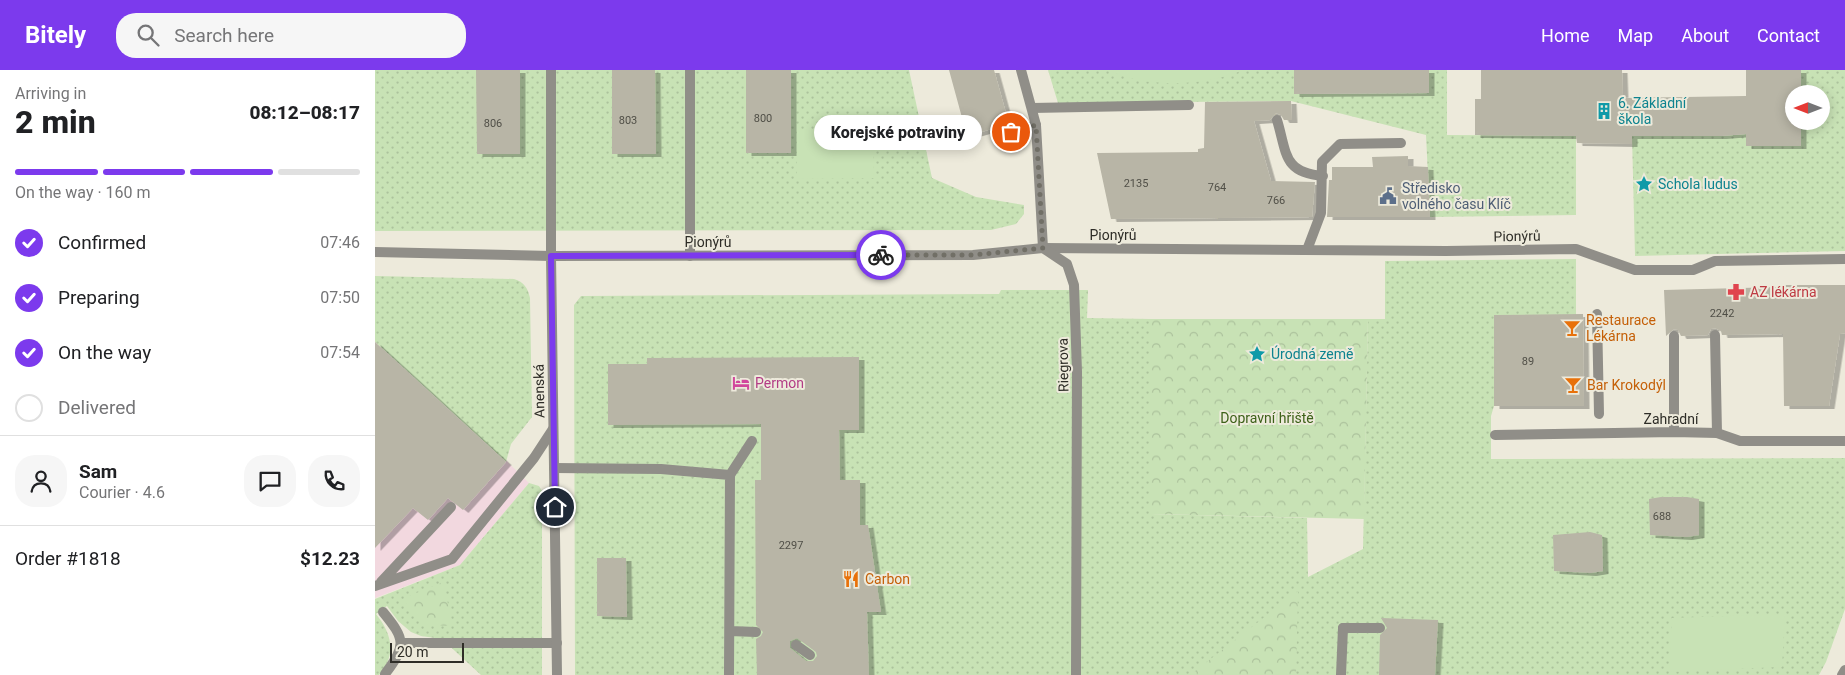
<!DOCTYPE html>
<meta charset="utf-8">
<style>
body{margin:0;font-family:Roboto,sans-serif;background:#f6f6f6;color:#202124;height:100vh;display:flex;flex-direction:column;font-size:19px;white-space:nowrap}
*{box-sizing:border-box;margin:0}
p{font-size:16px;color:#757577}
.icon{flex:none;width:28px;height:28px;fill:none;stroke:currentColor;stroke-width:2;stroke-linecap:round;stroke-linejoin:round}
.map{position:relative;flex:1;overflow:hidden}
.sheet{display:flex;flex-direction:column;background:#fff;width:375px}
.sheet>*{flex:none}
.needle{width:32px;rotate:270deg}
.fabs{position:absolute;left:1410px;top:15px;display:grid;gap:10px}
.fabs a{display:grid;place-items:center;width:45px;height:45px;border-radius:50%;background:#fff;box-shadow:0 2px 12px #0003;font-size:25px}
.scale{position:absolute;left:15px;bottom:12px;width:74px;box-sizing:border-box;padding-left:5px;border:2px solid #2e2d27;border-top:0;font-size:14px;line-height:18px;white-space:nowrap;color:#2e2d27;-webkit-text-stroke:4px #edeadb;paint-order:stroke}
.pin{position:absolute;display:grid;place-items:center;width:42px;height:42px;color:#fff;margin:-21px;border:2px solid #fff;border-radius:50%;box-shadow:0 1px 5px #0007}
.courier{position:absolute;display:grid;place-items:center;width:50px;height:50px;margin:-25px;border:4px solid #7c3aed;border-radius:50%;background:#fff;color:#222;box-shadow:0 1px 6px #0007}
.bubble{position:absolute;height:35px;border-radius:18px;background:#fff;box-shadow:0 2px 12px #0003;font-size:16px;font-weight:800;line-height:35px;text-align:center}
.summary em{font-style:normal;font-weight:800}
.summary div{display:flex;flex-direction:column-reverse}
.summary{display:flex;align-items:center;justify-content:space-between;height:85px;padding:0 15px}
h1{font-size:32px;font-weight:800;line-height:38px}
.bar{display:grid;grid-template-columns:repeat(4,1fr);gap:8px 5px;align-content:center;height:60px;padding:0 15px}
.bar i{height:6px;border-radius:4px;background:#e0e0e0}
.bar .current{background:#7c3aed}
.bar p{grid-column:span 4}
.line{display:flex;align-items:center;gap:12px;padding:0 15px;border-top:1px solid #e0e0e0}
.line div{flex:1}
.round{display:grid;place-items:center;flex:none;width:52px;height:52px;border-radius:20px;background:#f6f6f6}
ol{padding:0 15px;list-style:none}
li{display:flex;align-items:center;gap:15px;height:55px}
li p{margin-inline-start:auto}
li .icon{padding:5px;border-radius:50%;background:#7c3aed;color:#fff;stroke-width:4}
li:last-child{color:#757577}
li i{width:28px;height:28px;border:2px solid #e0e0e0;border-radius:50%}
header{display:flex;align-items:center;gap:30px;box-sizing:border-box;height:70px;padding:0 25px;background:#7c3aed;color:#fff}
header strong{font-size:24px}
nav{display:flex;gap:28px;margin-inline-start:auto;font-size:18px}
.search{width:350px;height:45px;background:#f6f6f6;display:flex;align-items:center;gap:12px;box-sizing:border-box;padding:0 18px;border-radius:20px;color:#757577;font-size:19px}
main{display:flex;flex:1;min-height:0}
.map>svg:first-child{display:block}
</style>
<header>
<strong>Bitely</strong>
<div class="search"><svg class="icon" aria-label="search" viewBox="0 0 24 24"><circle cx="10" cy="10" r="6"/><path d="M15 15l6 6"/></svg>Search here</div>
<nav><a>Home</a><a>Map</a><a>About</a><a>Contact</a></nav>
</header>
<main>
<section class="sheet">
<div class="summary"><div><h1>2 min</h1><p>Arriving in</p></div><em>08:12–08:17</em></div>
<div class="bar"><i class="current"></i><i class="current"></i><i class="current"></i><i></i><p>On the way · 160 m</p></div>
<ol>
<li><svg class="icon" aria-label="check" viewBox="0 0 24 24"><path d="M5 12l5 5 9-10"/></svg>Confirmed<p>07:46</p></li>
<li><svg class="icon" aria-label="check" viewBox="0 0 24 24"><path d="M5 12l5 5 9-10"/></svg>Preparing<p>07:50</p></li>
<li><svg class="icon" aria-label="check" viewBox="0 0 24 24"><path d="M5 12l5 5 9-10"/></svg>On the way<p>07:54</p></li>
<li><i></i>Delivered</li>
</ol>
<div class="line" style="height:90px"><a class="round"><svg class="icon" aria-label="person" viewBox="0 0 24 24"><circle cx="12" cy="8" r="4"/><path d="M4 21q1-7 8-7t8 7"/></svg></a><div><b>Sam</b><p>Courier · 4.6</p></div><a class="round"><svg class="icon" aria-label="chat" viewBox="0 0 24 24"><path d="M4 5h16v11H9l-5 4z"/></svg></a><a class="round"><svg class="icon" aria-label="phone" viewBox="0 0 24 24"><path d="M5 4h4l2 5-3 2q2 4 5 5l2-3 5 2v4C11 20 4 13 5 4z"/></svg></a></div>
<div class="line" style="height:65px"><div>Order #1818</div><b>$12.23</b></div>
</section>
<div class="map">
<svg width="1470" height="605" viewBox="0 0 1470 605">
<defs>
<pattern id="grass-dots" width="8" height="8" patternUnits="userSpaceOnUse" patternTransform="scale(1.25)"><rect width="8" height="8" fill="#c8e2b5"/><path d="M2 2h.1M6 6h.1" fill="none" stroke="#acc29c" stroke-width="1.8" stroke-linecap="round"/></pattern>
<pattern id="park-crowns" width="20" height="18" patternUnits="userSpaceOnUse" patternTransform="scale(1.25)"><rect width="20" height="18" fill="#c8e2b5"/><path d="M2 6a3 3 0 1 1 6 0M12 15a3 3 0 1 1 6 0" fill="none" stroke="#acc29c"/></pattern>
<filter id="shadow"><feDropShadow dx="5.5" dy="3" stdDeviation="0" flood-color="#0004"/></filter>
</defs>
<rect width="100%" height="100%" fill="#edeadb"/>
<path fill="#f2d8df" d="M0,262L154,413L85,495L0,528Z"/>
<path fill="url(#grass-dots)" d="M0,0H534L557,108L601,127L649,135V144L641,154L616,160L0,161Z
M673,0H919L920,24L1054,23V0H1072V65L1201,66V145L1055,147L1051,65L916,31L683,33Z
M1426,0H1470V181L1260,186L1257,66H1346L1371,64V76H1426V51H1446V24H1426Z
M1201,189V245H1119V336L1116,346V389L1470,388V539L1451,592L1444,605H200L199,235L206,226L624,224L626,220H713L712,248L776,249V444L932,448L933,507L988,479L993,249H1010V191Z
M0,206L139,209C149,212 153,218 155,228L157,347L136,374L131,392L0,272Z
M154,413L164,416L167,421V605H106L67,569L46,566L36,562L23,551L12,536L1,544C17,564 22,584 4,605H0V529L85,495Z"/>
<path fill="url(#park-crowns)" d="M776,249H993L989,449L776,444Z
M68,512L78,556L49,555L35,542L29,528Z
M923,521L921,605H815Z"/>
<path fill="#c8e2b5" d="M734,0H868C832,16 770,19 734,0Z
M498,58L499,108L422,109V60Z
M1410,544L1407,597L1294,602L1297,548Z"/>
<path fill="#b8b5a6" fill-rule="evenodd" filter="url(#shadow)" d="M101,0H145V84H102Z
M237,0H280L281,84H237Z
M371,0H416V83H371Z
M574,0H619L634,54L592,66Z
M919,0H1054V23L919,24Z
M1106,0H1247L1248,28L1371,26V0H1426V24H1419V51H1426V76H1371V64L1346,66H1257V74L1202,73L1201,66L1100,65V29H1106Z
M916,31L917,50H909L906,45L901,43L895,50L879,51L896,111L940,112L937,147L736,149L722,83L823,82V79L829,78L830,32Z
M1033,86V96L1053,97L1055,147H952L954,110H957V97H998L997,87Z
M1404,215H1470V263L1465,264L1454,336H1409L1408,264L1347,265L1346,261L1340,258L1336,259L1333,265L1306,266L1303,260L1299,259L1291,266L1289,220L1404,217Z
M1208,244L1209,336H1119V245Z
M0,272L131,392L88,440L73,428L53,450L38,438L0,478Z
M484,287V360H464L465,410H485V455H493L506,542H492L494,605H382L381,569L386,566L388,562L381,555L380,410H386V354L233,355V294H272V288ZM422,568L441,582L442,586L438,591H431L415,578V571Z
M1286,427H1312L1324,429V465L1312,467L1275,465L1274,429Z
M1215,462L1227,465L1228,501L1216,503L1179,501L1178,465Z
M222,488H251L252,547L222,546Z
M1006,548L1063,550L1060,605H1004L1005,565L1012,558Z"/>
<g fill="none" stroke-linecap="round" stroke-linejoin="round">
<path stroke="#908e88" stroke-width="10" d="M176,0V186
M315,0V186
M657,38L814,35
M635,63L661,55
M1340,265L1342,363
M1299,266V362
M1120,365L1299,362L1342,363L1365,371H1470
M179,398L286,399L355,405L354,605
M355,405L377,371
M6,512L76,437
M0,516L77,489L159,388L178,359
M8,542C30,569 32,575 10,604
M968,558H1005
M355,561L381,562
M27,573H182
M421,575L435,585"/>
<path stroke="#908e88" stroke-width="10" d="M902,50C912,83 908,103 948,106
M668,178L1071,181L1201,179L1260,200H1318L1340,191L1470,189
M932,180L946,143L947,92L965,74L1026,73
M1222,244L1224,344"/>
<path stroke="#908e88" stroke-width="10" d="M646,0L661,55L668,178L692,194L699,215L702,302L701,605
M0,182L176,186L598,185L668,178
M176,186L182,605
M966,605L968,558
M1467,605L1470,600"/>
</g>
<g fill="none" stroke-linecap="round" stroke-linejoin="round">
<path stroke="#716f66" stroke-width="5" stroke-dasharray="0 9" d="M506,185H598L668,178L661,55L636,62"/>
<path stroke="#7c3aed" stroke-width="6" d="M180,437L176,186L506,185"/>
</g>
<defs>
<g id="building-bare" transform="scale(1.35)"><path d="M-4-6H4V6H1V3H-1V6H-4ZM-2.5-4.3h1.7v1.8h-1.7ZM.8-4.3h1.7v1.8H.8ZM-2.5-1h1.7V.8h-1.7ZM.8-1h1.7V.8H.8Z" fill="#0f9aa8" stroke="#edeadb" stroke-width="2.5" paint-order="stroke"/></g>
<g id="sight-bare" transform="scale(1.35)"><path d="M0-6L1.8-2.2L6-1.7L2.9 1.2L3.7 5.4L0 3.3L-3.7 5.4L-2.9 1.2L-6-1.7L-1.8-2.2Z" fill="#0f9aa8" stroke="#edeadb" stroke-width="2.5" paint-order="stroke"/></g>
<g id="civic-bare" transform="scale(1.35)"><path d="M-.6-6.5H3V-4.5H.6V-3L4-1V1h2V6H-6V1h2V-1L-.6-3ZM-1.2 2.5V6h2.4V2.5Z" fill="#5c6f8a" stroke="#edeadb" stroke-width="2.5" paint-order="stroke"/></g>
<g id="pharmacy-bare" transform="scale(1.35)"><path d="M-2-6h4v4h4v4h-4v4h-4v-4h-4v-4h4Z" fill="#e0444e" stroke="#edeadb" stroke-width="2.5" paint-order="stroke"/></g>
<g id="bar-bare" transform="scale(1.35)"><path d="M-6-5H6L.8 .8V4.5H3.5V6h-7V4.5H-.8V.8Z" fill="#e8710a" stroke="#edeadb" stroke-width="2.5" paint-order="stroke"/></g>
<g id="hotel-bare" transform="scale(1.35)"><path d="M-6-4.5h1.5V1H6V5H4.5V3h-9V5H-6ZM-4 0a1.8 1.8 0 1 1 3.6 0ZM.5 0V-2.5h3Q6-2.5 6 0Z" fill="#d1479c" stroke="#edeadb" stroke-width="2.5" paint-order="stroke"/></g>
<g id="restaurant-bare" transform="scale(1.35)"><path d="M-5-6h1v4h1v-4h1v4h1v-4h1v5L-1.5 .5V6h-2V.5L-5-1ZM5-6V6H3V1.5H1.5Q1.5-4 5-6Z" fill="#e8710a" stroke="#edeadb" stroke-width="2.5" paint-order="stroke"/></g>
</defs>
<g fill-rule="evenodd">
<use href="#building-bare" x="1229" y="41"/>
<use href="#sight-bare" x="1269" y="114"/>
<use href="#civic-bare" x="1013" y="126"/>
<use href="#pharmacy-bare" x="1361" y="222"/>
<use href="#bar-bare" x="1197" y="258"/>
<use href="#sight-bare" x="882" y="284"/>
<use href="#hotel-bare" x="366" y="313"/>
<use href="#bar-bare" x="1198" y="315"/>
<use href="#restaurant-bare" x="476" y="509"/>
</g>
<g text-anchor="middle" stroke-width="4" stroke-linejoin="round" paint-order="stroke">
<g font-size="11" fill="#504f47">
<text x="388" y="52">800</text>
<text x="253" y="54">803</text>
<text x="118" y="57">806</text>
<text x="761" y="117">2135</text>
<text x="842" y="121">764</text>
<text x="901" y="134">766</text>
<text x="1347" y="247">2242</text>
<text x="1153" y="295">89</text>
<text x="1287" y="450">688</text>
<text x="416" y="479">2297</text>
</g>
<g font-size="14" fill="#0d838f" stroke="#edeadb" text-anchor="start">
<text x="1243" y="38">6. Základní<tspan x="1243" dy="16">škola</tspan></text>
<text x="1283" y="119">Schola ludus</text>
<text x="896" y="289">Úrodná země</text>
</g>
<g font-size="14" fill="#4e5e75" stroke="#edeadb" text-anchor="start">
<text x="1027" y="123">Středisko<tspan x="1027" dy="16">volného času Klíč</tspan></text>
</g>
<g font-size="14" fill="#2e2d27" stroke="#edeadb">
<text x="738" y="170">Pionýrů</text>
<text transform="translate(1142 166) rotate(-1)" y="5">Pionýrů</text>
<text x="333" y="177">Pionýrů</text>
<text transform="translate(688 295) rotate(-91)" y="5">Riegrova</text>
<text transform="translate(164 321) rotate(-91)" y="5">Anenská</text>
<text x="1296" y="354">Zahradní</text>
</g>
<g font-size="14" fill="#be3a42" stroke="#edeadb" text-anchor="start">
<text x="1375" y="227">AZ lékárna</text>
</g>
<g font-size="14" fill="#c56008" stroke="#edeadb" text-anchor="start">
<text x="1211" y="255">Restaurace<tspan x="1211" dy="16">Lékárna</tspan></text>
<text x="1212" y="320">Bar Krokodýl</text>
<text x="490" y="514">Carbon</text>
</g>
<g font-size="14" fill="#b23c85" stroke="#edeadb" text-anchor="start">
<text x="380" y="318">Permon</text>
</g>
<g font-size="14" fill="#3d6119" stroke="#edeadb">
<text x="892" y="353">Dopravní hřiště</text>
</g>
</g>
</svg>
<div class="fabs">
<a><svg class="needle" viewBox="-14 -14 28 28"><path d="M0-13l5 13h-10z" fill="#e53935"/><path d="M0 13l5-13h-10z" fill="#757577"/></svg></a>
</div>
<div class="scale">20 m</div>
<div class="pin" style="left:636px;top:62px;background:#ea580c"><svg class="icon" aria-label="bag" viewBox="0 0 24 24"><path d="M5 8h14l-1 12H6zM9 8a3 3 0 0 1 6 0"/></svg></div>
<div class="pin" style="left:180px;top:437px;background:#1f2937"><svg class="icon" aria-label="home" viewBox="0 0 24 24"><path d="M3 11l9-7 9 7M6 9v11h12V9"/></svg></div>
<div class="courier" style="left:506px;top:185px"><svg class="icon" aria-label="bike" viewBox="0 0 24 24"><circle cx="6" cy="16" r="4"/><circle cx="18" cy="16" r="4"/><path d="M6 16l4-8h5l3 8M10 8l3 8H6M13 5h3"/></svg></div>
<div class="bubble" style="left:439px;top:45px;width:168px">Korejské potraviny</div>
</div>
</main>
